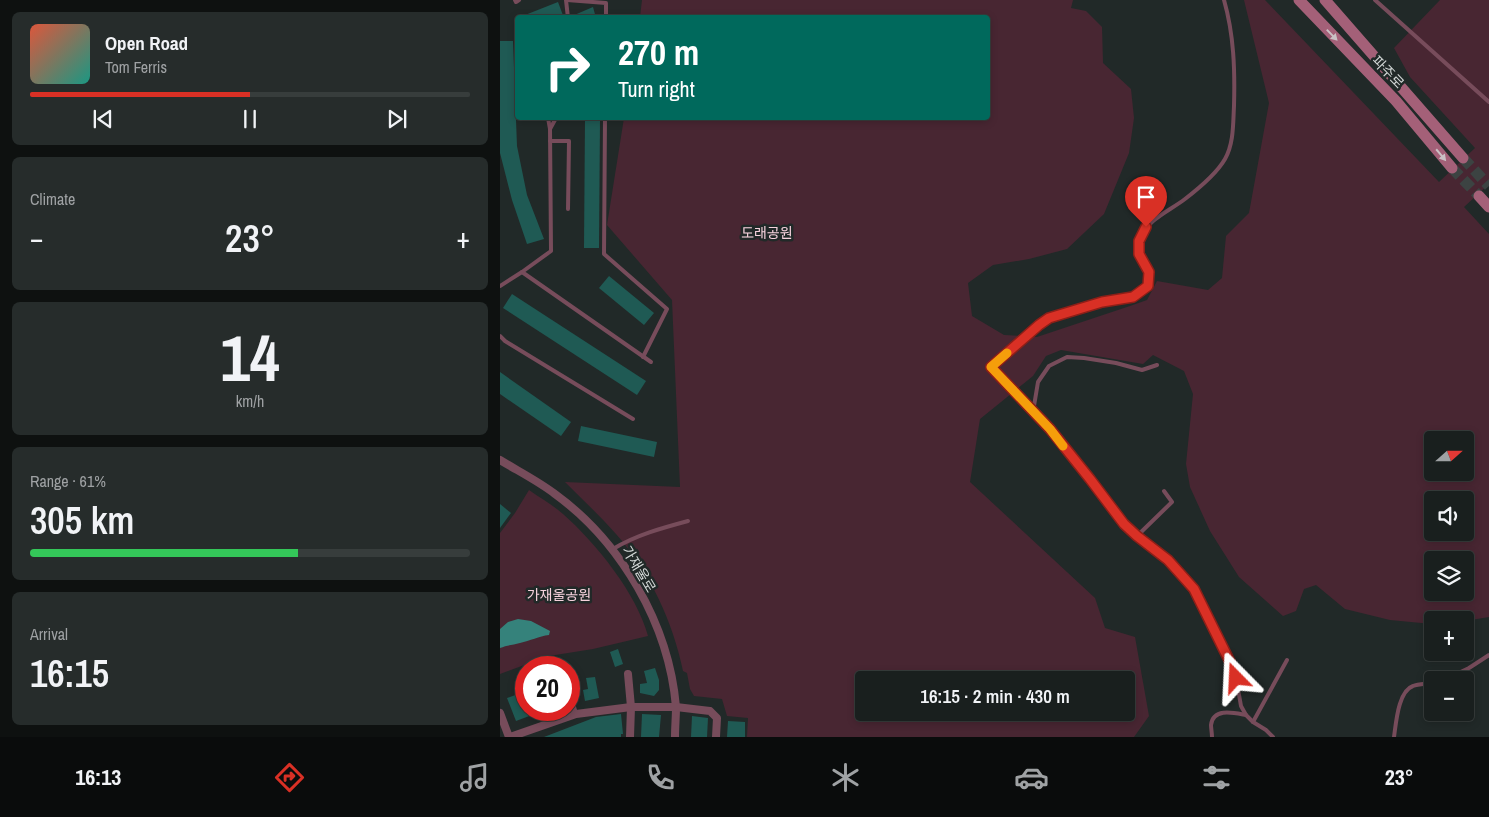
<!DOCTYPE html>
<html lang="en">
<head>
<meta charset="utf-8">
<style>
	body { margin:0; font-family:"Archivo Narrow","Noto Sans KR",sans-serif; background:#262c2b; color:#f1f3f6; height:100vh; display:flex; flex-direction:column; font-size:19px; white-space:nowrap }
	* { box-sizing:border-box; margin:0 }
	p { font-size:16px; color:#9fa2a4 }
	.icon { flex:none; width:28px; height:28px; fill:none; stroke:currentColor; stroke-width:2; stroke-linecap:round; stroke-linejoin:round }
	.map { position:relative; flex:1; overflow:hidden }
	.side { display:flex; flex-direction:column; gap:12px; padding:12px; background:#0e1110; width:500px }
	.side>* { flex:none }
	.banner { position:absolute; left:15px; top:15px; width:475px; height:105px; border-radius:5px; box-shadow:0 2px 8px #0003,0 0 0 1px #373d3c; background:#00695c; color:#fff; overflow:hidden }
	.needle { width:32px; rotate:69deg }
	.tools { position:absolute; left:924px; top:431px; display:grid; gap:10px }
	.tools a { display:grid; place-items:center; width:50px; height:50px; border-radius:5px; background:#191f1e; box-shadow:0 2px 8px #0003,0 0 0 1px #373d3c; font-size:25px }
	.speed { position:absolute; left:15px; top:656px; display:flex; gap:10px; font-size:25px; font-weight:700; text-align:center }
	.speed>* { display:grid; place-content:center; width:65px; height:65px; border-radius:50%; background:#191f1e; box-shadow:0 2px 8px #0003,0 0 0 1px #373d3c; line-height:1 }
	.speed .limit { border:8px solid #d22; background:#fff; color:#111 }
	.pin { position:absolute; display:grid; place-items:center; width:42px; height:42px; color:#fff; margin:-51px -21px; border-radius:50% 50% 50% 0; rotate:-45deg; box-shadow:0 0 5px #0007 }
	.pin .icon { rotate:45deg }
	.me { position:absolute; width:55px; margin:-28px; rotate:339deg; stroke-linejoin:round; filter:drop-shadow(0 0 4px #0008) }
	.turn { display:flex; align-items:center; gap:18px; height:105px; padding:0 20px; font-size:22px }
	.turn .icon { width:65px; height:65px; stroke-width:2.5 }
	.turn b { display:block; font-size:35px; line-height:42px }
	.big { font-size:38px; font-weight:600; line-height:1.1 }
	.side .widget { flex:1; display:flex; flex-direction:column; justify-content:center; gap:8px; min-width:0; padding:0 18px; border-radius:8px; background:#262c2b }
	.side .dial { align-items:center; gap:0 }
	.dial b { font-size:65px; line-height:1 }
	.song { display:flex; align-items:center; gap:15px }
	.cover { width:60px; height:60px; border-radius:8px; background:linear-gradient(135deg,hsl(10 70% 55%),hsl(170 70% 35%)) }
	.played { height:5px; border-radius:2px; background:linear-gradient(90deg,#d93025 50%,#373d3c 50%) }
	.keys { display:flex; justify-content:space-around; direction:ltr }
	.heat { display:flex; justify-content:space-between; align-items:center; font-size:28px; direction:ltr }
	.charge { height:8px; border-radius:4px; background:linear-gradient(90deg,#34c759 61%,#373d3c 0) }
	.trip { position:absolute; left:355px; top:671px; width:280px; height:50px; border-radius:5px; background:#191f1e; box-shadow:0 2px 8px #0003,0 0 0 1px #373d3c; font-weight:600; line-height:50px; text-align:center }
	.dock { display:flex; height:80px; justify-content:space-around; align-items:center; background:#0a0c0c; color:#9fa2a4 }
	.dock .icon { width:35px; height:35px }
	.dock .selected { color:#d93025 }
	.dock b { font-size:22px; color:#f1f3f6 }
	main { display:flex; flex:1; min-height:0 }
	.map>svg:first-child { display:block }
	.green { fill:#482632; fill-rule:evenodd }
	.water { fill:#35827b }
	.building { fill:#1f5a54 }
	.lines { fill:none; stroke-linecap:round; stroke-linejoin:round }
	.secondary-tunnel { stroke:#3c4342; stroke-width:11; stroke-dasharray:11 5.5; stroke-linecap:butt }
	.service { stroke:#774c5b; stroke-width:4 }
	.minor { stroke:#774c5b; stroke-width:8 }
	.secondary { stroke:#a46078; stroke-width:11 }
	.oneway { fill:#cac0c4 }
	.route-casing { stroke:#8d1f18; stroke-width:12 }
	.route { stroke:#d93025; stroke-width:9 }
	.slow { stroke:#f59e0b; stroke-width:9 }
	.labels { text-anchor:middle; stroke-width:5; stroke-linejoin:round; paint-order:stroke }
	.street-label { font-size:14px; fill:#d3d8d7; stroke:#212928 }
	.park-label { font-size:14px; fill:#f6d2dd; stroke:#212928 }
</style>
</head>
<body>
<main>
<section class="side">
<div class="widget">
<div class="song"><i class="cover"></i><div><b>Open Road</b><p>Tom Ferris</p></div></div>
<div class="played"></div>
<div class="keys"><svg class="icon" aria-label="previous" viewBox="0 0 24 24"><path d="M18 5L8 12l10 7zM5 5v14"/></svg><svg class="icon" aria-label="pause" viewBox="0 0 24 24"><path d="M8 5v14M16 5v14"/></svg><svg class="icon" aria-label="next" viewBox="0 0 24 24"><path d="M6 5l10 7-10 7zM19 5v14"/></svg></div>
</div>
<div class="widget"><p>Climate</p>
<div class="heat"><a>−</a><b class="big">23°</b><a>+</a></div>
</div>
<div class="widget dial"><b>14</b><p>km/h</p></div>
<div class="widget"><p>Range · 61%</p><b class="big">305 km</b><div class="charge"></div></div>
<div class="widget"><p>Arrival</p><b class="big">16:15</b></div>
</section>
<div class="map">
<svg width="989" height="737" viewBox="0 0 989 737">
	<rect width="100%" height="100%" fill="#212928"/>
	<g class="green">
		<path d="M142,0H573L571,8L586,11L602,27L603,63L631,89L634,118L629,153L604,214L567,249L529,259L493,265L468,283L472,316L504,335L537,337L630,306L647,300L657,281L708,290L722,278L726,236L749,213L769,103L744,0H765L939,182L975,148L910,77L894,48L940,0H989V184L964,207L989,234V617L965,621L932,620V624L890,620L845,609L816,585L804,589L796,611L783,616L739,577L710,531L690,487L686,464L693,394L684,371L653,355L643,364L561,350L546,356L533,376L480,419L470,482L595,598L605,628L635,637L649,716L634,737H247L248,718L227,716L222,699L194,696L190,689L187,673L183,671C173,622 150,572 116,534C100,516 82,499 65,482L180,487L172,300L107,225L124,118H488V18L140,17ZM932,440H965V472H932ZM932,500H965V532H932ZM932,560H965V592H932ZM364,680H626V712H364Z"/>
		<path d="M29,490C40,498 53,505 63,514C96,543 137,594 148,636L93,649L49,656L0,674V533L15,513Z"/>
	</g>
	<path class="water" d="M18,619L31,621L50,631L49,635C39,636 30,641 20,643C13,645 7,645 0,648V629L8,622Z"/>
	<g class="building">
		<path d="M58,2L64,18H20V17Z"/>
		<path d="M93,7L96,18H72V16Z"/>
		<path d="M0,41H13L17,146L27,195L44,239L27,244L12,200L0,153Z"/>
		<path d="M85,118H100L99,248H84Z"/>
		<path d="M109,276L154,313L144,325L99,288Z"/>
		<path d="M12,294L146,381L137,395L3,308Z"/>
		<path d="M0,372L71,422L61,436L0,394Z"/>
		<path d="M81,426L157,442L154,457L78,441Z"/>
		<path d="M0,504L11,513L0,528Z"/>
		<path d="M118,649L123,664L115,667L110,652Z"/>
		<path d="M155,668L159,680V690L154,696L140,693V684L147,683L144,671Z"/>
		<path d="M95,677L99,698L85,701L83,690L88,689L86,678Z"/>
		<path d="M26,691V710L66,711L42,720L40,712L16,721L7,698Z"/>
		<path d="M121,714L123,734H121V737H44L96,717Z"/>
		<path d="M142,714L161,715L159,737H141Z"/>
		<path d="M192,716L208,718L207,737H191Z"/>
		<path d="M228,721L245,722V737H227Z"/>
	</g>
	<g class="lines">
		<g class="secondary-tunnel">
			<path d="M963,158L989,186"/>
			<path d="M952,168L979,196"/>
		</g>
		<g class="service">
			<path d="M15,0L16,2L19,0"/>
			<path d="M66,0L68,18"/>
			<path d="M67,0L106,3V18"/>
			<path d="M875,0L989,102"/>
			<path d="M48,118L50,129"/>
			<path d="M105,118L104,254L167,309L143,357"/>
			<path d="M50,141H69L68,209"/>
			<path d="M22,272L151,362"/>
			<path d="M0,286L22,272L51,251L50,129L56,118"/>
			<path d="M0,336L5,341L133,419"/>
			<path d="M657,365L642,370L616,363L584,358L567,357L549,366L538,382L533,412L550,429L580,466L624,524L637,536L668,560L693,589L730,662L736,678L741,706L746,715L753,722L766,730L773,737"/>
			<path d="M533,412L491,367L539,325L549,318L602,301L633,297L648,286C648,282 650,275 648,271C645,259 635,254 640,239C649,218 668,212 685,199C698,189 717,173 725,159C734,143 733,123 734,106C735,70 734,35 724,0"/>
			<path d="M637,536L672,502L664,491"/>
			<path d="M113,549C136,535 162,528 188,521"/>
			<path d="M944,680L969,668L989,655"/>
			<path d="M753,722L787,660"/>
			<path d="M712,737C712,733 711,728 711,725C713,707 735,713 746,715"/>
			<path d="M894,737C896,724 898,691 913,686C918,684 926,684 932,683"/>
		</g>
		<g class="minor">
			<path d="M0,460C18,471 38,481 55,494C121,542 169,624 176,707C176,716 175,727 175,737"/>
			<path d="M128,674L131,707L130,737"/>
			<path d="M69,697L74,714"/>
			<path d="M0,713L9,737"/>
			<path d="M10,737L76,714L131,707H176L210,711L217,718L216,737"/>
		</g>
		<g class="secondary">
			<path d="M799,0L896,101L952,168"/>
			<path d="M825,0L963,158"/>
			<path d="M979,196L989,207"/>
		</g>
	</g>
	<defs><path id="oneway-solid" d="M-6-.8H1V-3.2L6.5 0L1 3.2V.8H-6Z" transform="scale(1.25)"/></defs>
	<g class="oneway">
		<use href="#oneway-solid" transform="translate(832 35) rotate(46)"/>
		<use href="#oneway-solid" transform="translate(941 155) rotate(50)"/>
	</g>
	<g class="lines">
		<g class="route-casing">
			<path id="route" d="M646,227L639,241V254L649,272L648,286L633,297L602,302L549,318L539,325L491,367L550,429L590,479L624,524L637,536L668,560L694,589L730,662L736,678"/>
		</g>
		<use href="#route" class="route"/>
		<path class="slow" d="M507,353L491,367L550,429L563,446"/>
	</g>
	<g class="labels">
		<g class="street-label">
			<text transform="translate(888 72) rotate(46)" y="5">파주로</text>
			<text transform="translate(139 569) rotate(59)" y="5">가재울로</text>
		</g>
		<g class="park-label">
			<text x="267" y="238">도래공원</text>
			<text x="59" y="600">가재울공원</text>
		</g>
	</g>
</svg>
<div class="tools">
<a><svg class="needle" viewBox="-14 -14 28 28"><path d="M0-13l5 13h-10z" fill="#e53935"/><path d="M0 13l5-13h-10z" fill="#9fa2a4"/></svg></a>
<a><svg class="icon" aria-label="sound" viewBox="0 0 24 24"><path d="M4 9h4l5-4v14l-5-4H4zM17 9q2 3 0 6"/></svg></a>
<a><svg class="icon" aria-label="layers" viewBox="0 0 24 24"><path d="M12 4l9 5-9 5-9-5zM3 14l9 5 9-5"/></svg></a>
<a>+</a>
<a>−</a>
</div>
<div class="speed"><div class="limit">20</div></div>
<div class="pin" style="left:646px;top:227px;background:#d93025"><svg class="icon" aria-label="arrive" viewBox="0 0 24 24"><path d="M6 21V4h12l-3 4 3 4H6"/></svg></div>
<svg class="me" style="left:736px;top:678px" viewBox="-20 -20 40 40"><path d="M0-17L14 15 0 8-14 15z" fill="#d93025" stroke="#fff" stroke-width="4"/></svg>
<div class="trip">16:15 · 2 min · 430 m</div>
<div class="banner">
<div class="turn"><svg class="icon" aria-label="right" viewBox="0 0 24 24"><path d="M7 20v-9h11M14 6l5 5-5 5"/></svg><div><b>270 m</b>Turn right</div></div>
</div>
</div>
</main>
<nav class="dock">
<b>16:13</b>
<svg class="icon selected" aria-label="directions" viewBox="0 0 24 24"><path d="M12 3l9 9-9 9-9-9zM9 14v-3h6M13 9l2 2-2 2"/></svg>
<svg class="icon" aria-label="music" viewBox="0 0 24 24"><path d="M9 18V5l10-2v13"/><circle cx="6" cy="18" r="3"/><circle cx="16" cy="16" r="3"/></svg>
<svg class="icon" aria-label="phone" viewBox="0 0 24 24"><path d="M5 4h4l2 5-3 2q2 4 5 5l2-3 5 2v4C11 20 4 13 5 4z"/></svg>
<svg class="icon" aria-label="climate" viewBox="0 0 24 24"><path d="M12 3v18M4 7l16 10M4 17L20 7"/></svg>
<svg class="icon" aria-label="car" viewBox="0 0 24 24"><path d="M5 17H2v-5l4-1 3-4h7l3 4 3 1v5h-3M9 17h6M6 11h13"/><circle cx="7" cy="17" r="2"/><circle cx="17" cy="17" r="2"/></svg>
<svg class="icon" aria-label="filters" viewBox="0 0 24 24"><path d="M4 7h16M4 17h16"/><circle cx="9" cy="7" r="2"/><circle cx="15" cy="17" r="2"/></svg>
<b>23°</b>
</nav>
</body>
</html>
